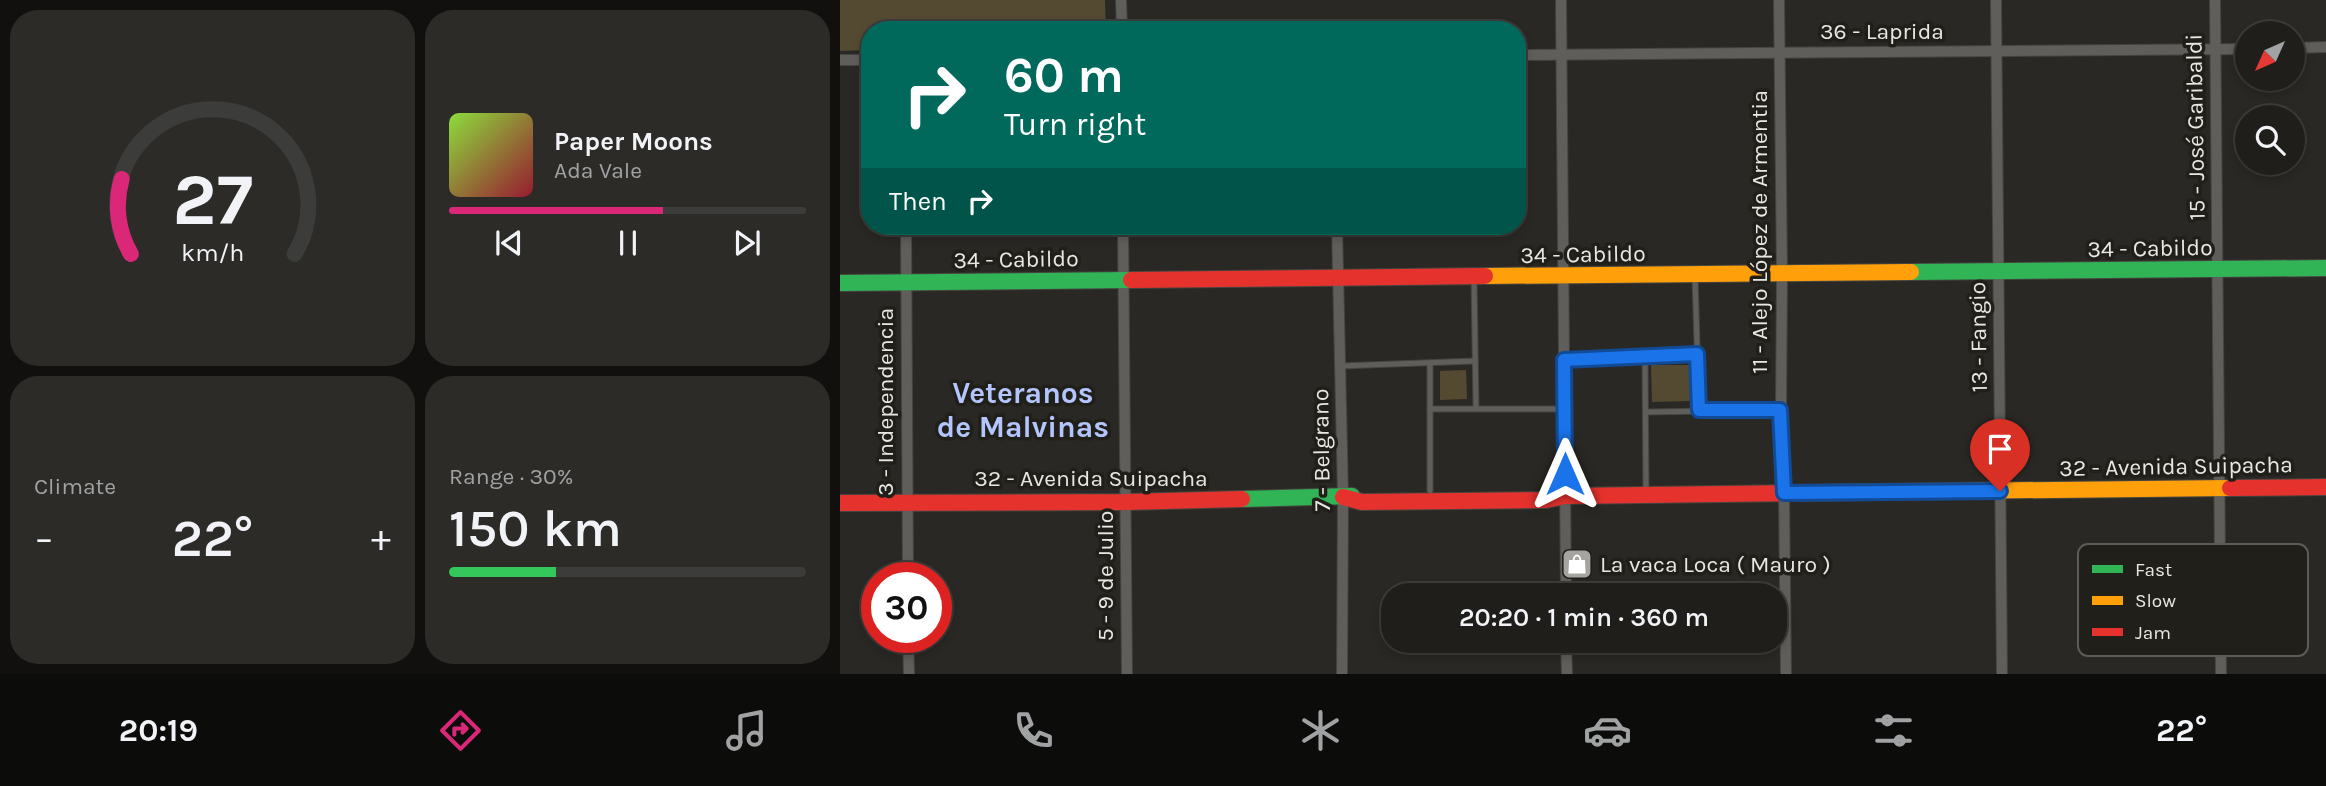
<!DOCTYPE html>
<html lang="en">
<head>
<meta charset="utf-8">
<style>
	body { margin:0; font-family:Karla,sans-serif; background:#2c2b28; color:#f1f3f6; height:100vh; display:flex; flex-direction:column; font-size:26px; white-space:nowrap }
	* { box-sizing:border-box; margin:0 }
	p { font-size:23px; color:#a1a2a3 }
	.icon { flex:none; width:38px; height:38px; fill:none; stroke:currentColor; stroke-width:2; stroke-linecap:round; stroke-linejoin:round }
	.map { position:relative; flex:1; overflow:hidden }
	.drawer { display:flex; flex-direction:column; gap:10px; padding:10px; background:#11100f; width:840px }
	.drawer>* { flex:none }
	.top-card { position:absolute; left:21px; top:21px; width:665px; height:214px; border-radius:28px; box-shadow:0 4px 10px #0003,0 0 0 2px #3c3c3a; background:#00695c; color:#fff; overflow:hidden }
	.needle { width:46px; rotate:225deg }
	.tools { position:absolute; left:1395px; top:21px; display:grid; gap:14px }
	.tools a { display:grid; place-items:center; width:70px; height:70px; border-radius:50%; background:#1f1e1b; box-shadow:0 4px 10px #0003,0 0 0 2px #3c3c3a; font-size:35px }
	.speed { position:absolute; left:21px; top:562px; display:flex; gap:14px; font-size:35px; font-weight:700; text-align:center }
	.speed>* { display:grid; place-content:center; width:91px; height:91px; border-radius:50%; background:#1f1e1b; box-shadow:0 4px 10px #0003,0 0 0 2px #3c3c3a; line-height:1 }
	.speed .limit { border:10px solid #d22; background:#fff; color:#111 }
	.pin { position:absolute; display:grid; place-items:center; width:60px; height:60px; color:#fff; margin:-72px -30px; border-radius:50% 50% 50% 0; rotate:-45deg; box-shadow:0 0 7px #0007 }
	.pin .icon { rotate:45deg }
	.me { position:absolute; width:77px; margin:-38px; rotate:0deg; stroke-linejoin:round; filter:drop-shadow(0 0 5px #0008) }
	.turn { display:flex; align-items:center; gap:24px; height:147px; padding:0 28px; font-size:32px }
	.turn .icon { width:91px; height:91px; stroke-width:2.5 }
	.turn b { display:block; font-size:49px; line-height:60px }
	.then { display:flex; align-items:center; height:66px; padding:0 28px; background:#0003; gap:14px; font-size:26px }
	.big { font-size:52px; font-weight:600; line-height:1.1 }
	.drawer .tile { flex:1; display:flex; flex-direction:column; justify-content:center; gap:10px; min-width:0; padding:0 24px; border-radius:28px; background:#2c2b28 }
	.drawer .dial { align-items:center; gap:0 }
	.dial svg { height:182px; overflow:visible; fill:none; stroke:#3c3c3a; stroke-width:7; stroke-linecap:round; text-anchor:middle }
	.dial text { fill:#f1f3f6; stroke:none }
	.song { display:flex; align-items:center; gap:21px }
	.cover { width:84px; height:84px; border-radius:10px; background:linear-gradient(135deg,hsl(90 70% 55%),hsl(350 70% 35%)) }
	.played { height:7px; border-radius:4px; background:linear-gradient(90deg,#db2777 60%,#3c3c3a 60%) }
	.keys { display:flex; justify-content:space-around; direction:ltr }
	.heat { display:flex; justify-content:space-between; align-items:center; font-size:38px; direction:ltr }
	.charge { height:10px; border-radius:5px; background:linear-gradient(90deg,#34c759 30%,#3c3c3a 0) }
	.drawer .tiles { flex:1; display:grid; gap:10px; grid-template-columns:repeat(2,1fr) }
	.trip { position:absolute; left:541px; top:583px; width:406px; height:70px; border-radius:28px; background:#1f1e1b; box-shadow:0 4px 10px #0003,0 0 0 2px #3c3c3a; font-weight:600; line-height:70px; text-align:center }
	.tabs { display:flex; height:112px; justify-content:space-around; align-items:center; background:#0c0c0b; color:#a1a2a3 }
	.tabs .icon { width:49px; height:49px }
	.tabs .current { color:#db2777 }
	.tabs b { font-size:32px; color:#f1f3f6 }
	main { display:flex; flex:1; min-height:0 }
	.map>svg:first-child { display:block }
	.green { fill:#534a31 }
	.lines { fill:none; stroke-linecap:round; stroke-linejoin:round }
	.lane-casing { stroke:#454440; stroke-width:7 }
	.street-casing { stroke:#454440; stroke-width:12 }
	.fast-casing { stroke:#454440; stroke-width:18 }
	.slow-casing { stroke:#454440; stroke-width:18 }
	.jam-casing { stroke:#454440; stroke-width:18 }
	.lane { stroke:#5f5e5b; stroke-width:5 }
	.street { stroke:#5f5e5b; stroke-width:10 }
	.fast { stroke:#30b455; stroke-width:16 }
	.slow { stroke:#ff9f0a; stroke-width:16 }
	.jam { stroke:#e5322d; stroke-width:16 }
	.route-casing { stroke:#114b97; stroke-width:18 }
	.route { stroke:#1a73e8; stroke-width:12 }
	.labels { text-anchor:middle; stroke-width:7; stroke-linejoin:round; paint-order:stroke }
	.street-label { font-size:23px; fill:#e8e7e2; stroke:#211f19 }
	.poi-label { font-size:23px; fill:#e8e7e2; stroke:#211f19; text-anchor:start }
	.district-label { font-size:30px; font-weight:bold; fill:#b2c5fc; stroke:#211f19 }
	.key { fill:#211f19; stroke:#5d5b55; stroke-width:2 }
	.key-label { font-size:19px; fill:#e8e7e2 }
</style>
</head>
<body>
<main>
<section class="drawer">
<div class="tiles">
<div class="tile dial"><svg viewBox="0 0 100 80">
<path d="M14 69A42 42 0 1 1 86 69"/>
<path d="M14 69A42 42 0 0 1 10 36" stroke="#db2777"/>
<text x="50" y="56" font-size="32" font-weight="700">27</text>
<text x="50" y="72" font-size="11">km/h</text>
</svg></div>
<div class="tile">
<div class="song"><i class="cover"></i><div><b>Paper Moons</b><p>Ada Vale</p></div></div>
<div class="played"></div>
<div class="keys"><svg class="icon" aria-label="previous" viewBox="0 0 24 24"><path d="M18 5L8 12l10 7zM5 5v14"/></svg><svg class="icon" aria-label="pause" viewBox="0 0 24 24"><path d="M8 5v14M16 5v14"/></svg><svg class="icon" aria-label="next" viewBox="0 0 24 24"><path d="M6 5l10 7-10 7zM19 5v14"/></svg></div>
</div>
<div class="tile"><p>Climate</p>
<div class="heat"><a>−</a><b class="big">22°</b><a>+</a></div>
</div>
<div class="tile"><p>Range · 30%</p><b class="big">150 km</b><div class="charge"></div></div>
</div>
</section>
<div class="map">
<svg width="1486" height="674" viewBox="0 0 1486 674">
	<rect width="100%" height="100%" fill="#292824"/>
	<g class="green">
		<path d="M0,0H265L266,30H30V50L0,51Z"/>
		<path d="M811,365H849L850,401L812,402Z"/>
		<path d="M626,370L627,399L600,400V371Z"/>
	</g>
	<g class="lines">
		<g class="lane-casing">
			<g id="lane">
				<path d="M855,277L859,410"/>
				<path d="M634,278L636,408"/>
				<path d="M805,356L806,492"/>
				<path d="M724,360L857,354"/>
				<path d="M590,363V491"/>
				<path d="M500,366L635,361"/>
				<path d="M590,409H725"/>
				<path d="M806,412L941,410"/>
			</g>
		</g>
		<g class="street-casing">
			<g id="street">
				<path d="M281,0L282,30"/>
				<path d="M721,0L726,595"/>
				<path d="M939,0L942,275L941,410L944,493L946,674"/>
				<path d="M1156,0L1162,674"/>
				<path d="M1375,0L1381,674"/>
				<path d="M1452,48L1486,47"/>
				<path d="M677,55L1407,49"/>
				<path d="M0,60H30"/>
				<path d="M66,226L68,578"/>
				<path d="M283,226L287,674"/>
				<path d="M497,226L503,497L502,674"/>
				<path d="M68,637L69,674"/>
				<path d="M726,640L727,674"/>
			</g>
		</g>
		<g class="fast-casing">
			<g id="fast">
				<path d="M1071,272L1486,268"/>
				<path d="M0,283L291,280"/>
				<path d="M402,499L512,496"/>
			</g>
		</g>
		<g class="slow-casing">
			<g id="slow">
				<path d="M645,276L1071,272"/>
				<path d="M1113,491L1390,488"/>
			</g>
		</g>
		<g class="jam-casing">
			<g id="jam">
				<path d="M291,280L645,276"/>
				<path d="M1390,488L1486,487"/>
				<path d="M503,497L522,502L706,500L725,496L1113,491"/>
				<path d="M0,503L286,502L402,499"/>
			</g>
		</g>
		<use href="#lane" class="lane"/>
		<use href="#street" class="street"/>
		<use href="#fast" class="fast"/>
		<use href="#slow" class="slow"/>
		<use href="#jam" class="jam"/>
	</g>
	<g class="lines">
		<g class="route-casing">
			<path id="route" d="M725,474L724,360L857,354L859,410H940L944,493L1160,491"/>
		</g>
		<use href="#route" class="route"/>
	</g>
	<defs>
		<g id="shop-square" transform="scale(1.575)"><rect x="-9" y="-9" width="18" height="18" rx="4" fill="#a5a4a0" stroke="#211f19"/><path d="M-5-2.5h2.3a2.7 3.5 0 0 1 5.4 0H5L5.5 6h-11ZM-1.5-2.5h3a1.5 2.3 0 0 0-3 0Z" fill="#fff"/></g>
	</defs>
	<g fill-rule="evenodd">
		<use href="#shop-square" x="737" y="564"/>
	</g>
	<g class="labels">
		<g class="street-label">
			<text x="1042" y="39">36 - Laprida</text>
			<text transform="translate(1355 127) rotate(-91)" y="8">15 - José Garibaldi</text>
			<text transform="translate(919 232) rotate(-90)" y="8">11 - Alejo López de Armentia</text>
			<text transform="translate(1310 248) rotate(-1)" y="8">34 - Cabildo</text>
			<text transform="translate(743 254) rotate(-1)" y="8">34 - Cabildo</text>
			<text transform="translate(176 259) rotate(-1)" y="8">34 - Cabildo</text>
			<text transform="translate(1138 337) rotate(-91)" y="8">13 - Fangio</text>
			<text transform="translate(45 402) rotate(-90)" y="8">3 - Independencia</text>
			<text transform="translate(481 450) rotate(-91)" y="8">7 - Belgrano</text>
			<text transform="translate(1336 466) rotate(-1)" y="8">32 - Avenida Suipacha</text>
			<text x="251" y="486">32 - Avenida Suipacha</text>
			<text transform="translate(265 576) rotate(-90)" y="8">5 - 9 de Julio</text>
		</g>
		<g class="poi-label">
			<text x="760" y="572">La vaca Loca ( Mauro )</text>
		</g>
		<g class="district-label">
			<text x="183" y="403">Veteranos<tspan x="183" dy="34">de Malvinas</tspan></text>
		</g>
	</g>
	<rect x="1238" y="544" width="230" height="112" rx="10" class="key"/>
	<rect x="1252" y="565" width="31" height="8" fill="#30b455"/>
	<rect x="1252" y="596" width="31" height="9" fill="#ff9f0a"/>
	<rect x="1252" y="628" width="31" height="8" fill="#e5322d"/>
	<g class="key-label">
		<text x="1295" y="576">Fast</text>
		<text x="1295" y="607">Slow</text>
		<text x="1295" y="639">Jam</text>
	</g>
</svg>
<div class="tools">
<a><svg class="needle" viewBox="-14 -14 28 28"><path d="M0-13l5 13h-10z" fill="#e53935"/><path d="M0 13l5-13h-10z" fill="#a1a2a3"/></svg></a>
<a><svg class="icon" aria-label="search" viewBox="0 0 24 24"><circle cx="10" cy="10" r="6"/><path d="M15 15l6 6"/></svg></a>
</div>
<div class="speed"><div class="limit">30</div></div>
<div class="pin" style="left:1160px;top:491px;background:#d93025"><svg class="icon" aria-label="arrive" viewBox="0 0 24 24"><path d="M6 21V4h12l-3 4 3 4H6"/></svg></div>
<svg class="me" style="left:725px;top:474px" viewBox="-20 -20 40 40"><path d="M0-17L14 15 0 8-14 15z" fill="#1a73e8" stroke="#fff" stroke-width="4"/></svg>
<div class="trip">20:20 · 1 min · 360 m</div>
<div class="top-card">
<div class="turn"><svg class="icon" aria-label="right" viewBox="0 0 24 24"><path d="M7 20v-9h11M14 6l5 5-5 5"/></svg><div><b>60 m</b>Turn right</div></div>
<div class="then">Then<svg class="icon" aria-label="right" viewBox="0 0 24 24"><path d="M7 20v-9h11M14 6l5 5-5 5"/></svg></div>
</div>
</div>
</main>
<nav class="tabs">
<b>20:19</b>
<svg class="icon current" aria-label="directions" viewBox="0 0 24 24"><path d="M12 3l9 9-9 9-9-9zM9 14v-3h6M13 9l2 2-2 2"/></svg>
<svg class="icon" aria-label="music" viewBox="0 0 24 24"><path d="M9 18V5l10-2v13"/><circle cx="6" cy="18" r="3"/><circle cx="16" cy="16" r="3"/></svg>
<svg class="icon" aria-label="phone" viewBox="0 0 24 24"><path d="M5 4h4l2 5-3 2q2 4 5 5l2-3 5 2v4C11 20 4 13 5 4z"/></svg>
<svg class="icon" aria-label="climate" viewBox="0 0 24 24"><path d="M12 3v18M4 7l16 10M4 17L20 7"/></svg>
<svg class="icon" aria-label="car" viewBox="0 0 24 24"><path d="M5 17H2v-5l4-1 3-4h7l3 4 3 1v5h-3M9 17h6M6 11h13"/><circle cx="7" cy="17" r="2"/><circle cx="17" cy="17" r="2"/></svg>
<svg class="icon" aria-label="filters" viewBox="0 0 24 24"><path d="M4 7h16M4 17h16"/><circle cx="9" cy="7" r="2"/><circle cx="15" cy="17" r="2"/></svg>
<b>22°</b>
</nav>
</body>
</html>
